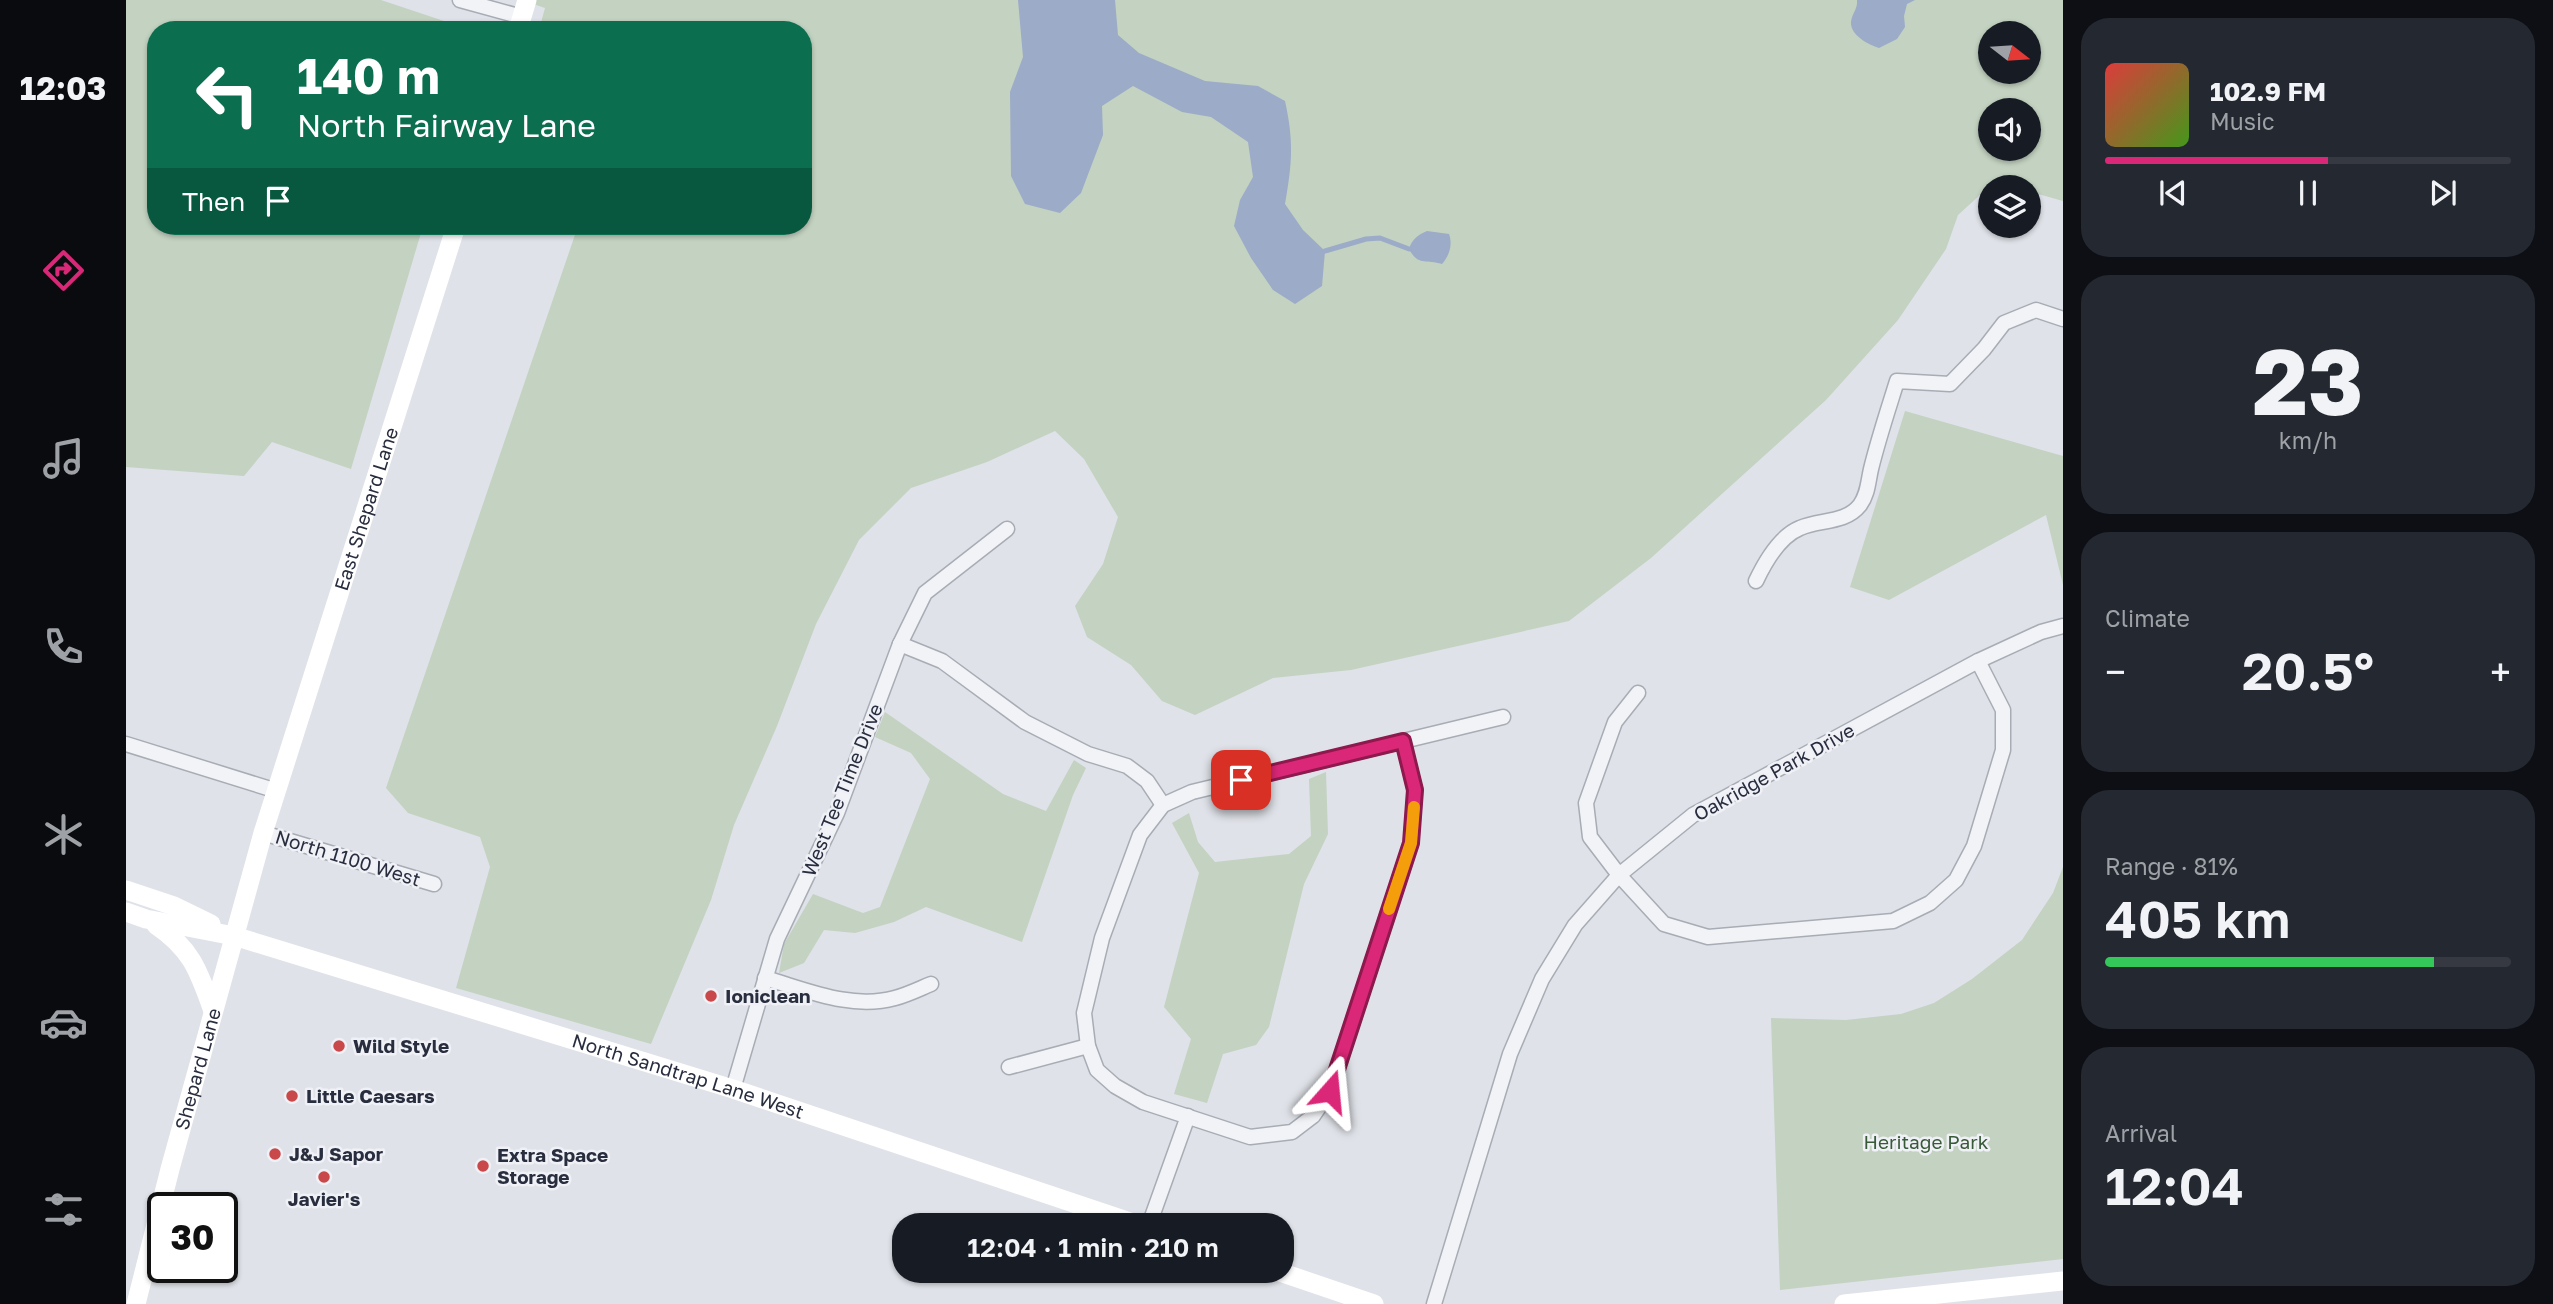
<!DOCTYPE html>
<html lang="en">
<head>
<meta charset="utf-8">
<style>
	body { margin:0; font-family:"Golos Text",sans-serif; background:#242831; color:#f1f3f6; height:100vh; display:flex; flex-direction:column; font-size:26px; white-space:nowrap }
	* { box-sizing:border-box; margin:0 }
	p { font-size:23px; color:#9ea1a6 }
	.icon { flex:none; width:38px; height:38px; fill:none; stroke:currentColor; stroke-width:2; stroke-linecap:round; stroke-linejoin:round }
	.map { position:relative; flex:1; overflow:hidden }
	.details { display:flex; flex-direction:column; gap:18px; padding:18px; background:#0d0f14; width:490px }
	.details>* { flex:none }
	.top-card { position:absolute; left:21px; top:21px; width:665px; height:214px; border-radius:28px; box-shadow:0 2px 5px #0004; background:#0b6e4f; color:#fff; overflow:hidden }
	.needle { width:46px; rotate:107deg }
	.tools { position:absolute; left:1852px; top:21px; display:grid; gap:14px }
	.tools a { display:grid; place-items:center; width:63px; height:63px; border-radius:50%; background:#171b24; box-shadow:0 2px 5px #0004; font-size:35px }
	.speed { position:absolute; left:21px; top:1192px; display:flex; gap:14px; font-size:35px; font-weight:700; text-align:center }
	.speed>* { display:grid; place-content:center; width:91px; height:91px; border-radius:50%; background:#171b24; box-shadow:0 2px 5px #0004; line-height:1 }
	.speed .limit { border:4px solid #111; border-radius:10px; background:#fff; color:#111 }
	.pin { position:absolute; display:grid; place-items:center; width:60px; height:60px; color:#fff; margin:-30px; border-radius:14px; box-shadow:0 4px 10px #0006 }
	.me { position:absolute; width:77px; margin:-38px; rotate:18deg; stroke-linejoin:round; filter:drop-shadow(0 0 5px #0008) }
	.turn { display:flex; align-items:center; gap:24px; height:147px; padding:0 35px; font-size:32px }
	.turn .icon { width:91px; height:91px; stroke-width:2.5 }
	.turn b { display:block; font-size:49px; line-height:60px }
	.then { display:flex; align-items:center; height:66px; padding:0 35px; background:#0003; gap:14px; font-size:26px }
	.big { font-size:52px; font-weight:600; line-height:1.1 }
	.details .widget { flex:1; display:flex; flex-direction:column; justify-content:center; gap:10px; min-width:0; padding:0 24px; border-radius:28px; background:#242831 }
	.details .dial { align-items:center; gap:0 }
	.dial b { font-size:91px; line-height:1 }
	.song { display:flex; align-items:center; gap:21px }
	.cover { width:84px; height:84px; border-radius:10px; background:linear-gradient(135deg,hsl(0 70% 55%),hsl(100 70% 35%)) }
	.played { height:7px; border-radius:4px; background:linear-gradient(90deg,#db2777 55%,#363941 55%) }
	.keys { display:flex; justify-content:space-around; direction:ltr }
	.heat { display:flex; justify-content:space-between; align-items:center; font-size:38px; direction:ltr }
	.charge { height:10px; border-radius:5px; background:linear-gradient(90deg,#34c759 81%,#363941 0) }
	.trip { position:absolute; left:766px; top:1213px; width:402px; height:70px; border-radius:28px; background:#171b24; box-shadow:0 2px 5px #0004; font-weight:600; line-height:70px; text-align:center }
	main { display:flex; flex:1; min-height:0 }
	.dock { display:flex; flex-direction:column; width:126px; justify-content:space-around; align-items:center; background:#090b0e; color:#9ea1a6 }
	.dock .icon { width:49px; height:49px }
	.dock .on { color:#db2777 }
	.dock b { font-size:32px; color:#f1f3f6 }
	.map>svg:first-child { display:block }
	.green { fill:#c3d2c1; fill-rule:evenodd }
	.water { fill:#9cabc7 }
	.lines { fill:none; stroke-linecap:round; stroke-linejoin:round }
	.stream { stroke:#9cabc7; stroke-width:5 }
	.street-casing { stroke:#a8acb5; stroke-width:17 }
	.street { stroke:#f2f3f6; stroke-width:14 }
	.secondary { stroke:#fff; stroke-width:19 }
	.route-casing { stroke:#8e194d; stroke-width:18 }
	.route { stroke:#db2777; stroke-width:12 }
	.slow { stroke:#f59e0b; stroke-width:12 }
	.poi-dot { fill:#c9494a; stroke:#eff1f6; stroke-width:2.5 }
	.labels { text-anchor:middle; stroke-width:5; stroke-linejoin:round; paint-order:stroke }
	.street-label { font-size:19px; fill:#292e3f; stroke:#eff1f6 }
	.poi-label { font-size:19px; font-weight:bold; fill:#292e3f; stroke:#eff1f6; text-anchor:start }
	.park-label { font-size:19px; fill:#385a37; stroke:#eff1f6 }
</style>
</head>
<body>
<main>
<nav class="dock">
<b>12:03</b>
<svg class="icon on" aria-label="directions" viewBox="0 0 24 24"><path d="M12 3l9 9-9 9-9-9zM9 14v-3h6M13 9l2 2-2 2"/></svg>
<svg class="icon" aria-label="music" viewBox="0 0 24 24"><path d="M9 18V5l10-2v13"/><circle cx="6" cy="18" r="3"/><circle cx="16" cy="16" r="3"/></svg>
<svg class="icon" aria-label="phone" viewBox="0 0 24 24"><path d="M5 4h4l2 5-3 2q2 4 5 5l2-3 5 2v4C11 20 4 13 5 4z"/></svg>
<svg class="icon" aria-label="climate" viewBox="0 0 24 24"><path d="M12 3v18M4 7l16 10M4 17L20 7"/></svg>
<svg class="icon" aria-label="car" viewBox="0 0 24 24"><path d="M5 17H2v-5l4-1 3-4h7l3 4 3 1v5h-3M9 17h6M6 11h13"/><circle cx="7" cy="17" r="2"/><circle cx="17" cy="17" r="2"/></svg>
<svg class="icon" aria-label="filters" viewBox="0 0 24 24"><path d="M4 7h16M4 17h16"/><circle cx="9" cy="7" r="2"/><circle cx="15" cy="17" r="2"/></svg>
</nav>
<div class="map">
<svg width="1937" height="1304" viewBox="0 0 1937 1304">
	<rect width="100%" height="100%" fill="#dfe2e8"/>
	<g class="green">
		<path d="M0,0H255L345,30H30V226H297L225,469L146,442L118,476L0,467Z"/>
		<path d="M396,0H1937V201L1902,191V187L1866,184L1832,215L1820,249L1772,320L1700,400L1525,558L1443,621L1225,670L1147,678L1069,715L1036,701L1005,665L961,637L949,606L977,564L992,517L958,459L929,431L861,462L785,488L733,540L690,624L651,726L608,825L585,900L525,1044L330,988L364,867L354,837L282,813L260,788L452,226H677V30H413L419,8ZM1864,33H1902V72H1864ZM1864,110H1902V149H1864Z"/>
		<path d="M1779,411L1937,456V585L1920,515L1763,600L1724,587Z"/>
		<path d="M759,712L877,794L920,811L948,760L960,768L947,795L896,942L800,907L768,922L729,933L698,930L678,963L653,973L658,944L687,894L737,913L754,907L804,779L785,753L749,737Z"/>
		<path d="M1200,772L1202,834L1178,884L1143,1027L1130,1045L1097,1054L1081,1103L1048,1094L1065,1039L1038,1007L1073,873L1046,823L1063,813L1072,842L1089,862L1163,854L1185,836L1183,779Z"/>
		<path d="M1937,867V1259L1654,1290L1645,1018L1720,1020L1775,1014L1808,1003L1846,979L1896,940L1927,893Z"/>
	</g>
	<g class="water">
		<path d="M892,0H989L992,35L1013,53L1079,81L1132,86L1159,101C1168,142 1166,163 1159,204L1177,230L1199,251L1196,286L1169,304L1147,290L1125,258L1108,226L1114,200L1127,177L1122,142L1085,117L1056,112L1007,86L976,106L977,135L955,193L934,213L899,204L885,176L884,92L897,57Z"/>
		<path d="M1731,0H1789L1781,4L1778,16L1779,27L1771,39L1753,48C1743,45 1724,35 1725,22C1726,13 1732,9 1731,0Z"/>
		<path d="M1301,231L1323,234C1327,245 1323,256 1316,264C1299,259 1292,266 1283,249C1286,239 1292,235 1301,231Z"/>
	</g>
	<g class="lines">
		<path class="stream" d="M1199,251L1240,239L1254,238L1283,249"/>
		<g class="street-casing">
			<g id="street">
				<path d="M334,0L396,17"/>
				<path d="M1630,581C1639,562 1654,536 1674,528C1694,519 1719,524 1734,505C1742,494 1742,482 1745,469C1752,440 1762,410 1771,381L1824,384L1858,349L1878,323L1910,310L1937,319"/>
				<path d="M774,644L816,661L899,722L962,754L1001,766L1021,781L1037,805"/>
				<path d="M1512,693L1489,722L1460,803L1464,837L1493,875L1538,924L1582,937L1767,921L1804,903L1830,880L1848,846L1877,750V710L1852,661"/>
				<path d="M1277,741L1289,790L1285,843L1204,1091L1187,1116L1166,1132L1124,1137L1017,1102L989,1086L971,1070L962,1046L958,1013L976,938L1014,835L1037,805L1066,792L1377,717"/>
				<path d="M0,744L151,791"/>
				<path d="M137,833L308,884"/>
				<path d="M639,978C681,990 725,1010 769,998C781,995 793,989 805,984"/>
				<path d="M883,1067L962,1046"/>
				<path d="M607,1089L651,939L711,813L774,644L799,593L881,529"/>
				<path d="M1023,1225L1062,1116"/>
				<path d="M1308,1304L1384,1054L1416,979L1449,925L1493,875L1567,815L1852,661L1915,632L1937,626"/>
			</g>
		</g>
		<use href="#street" class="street"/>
		<g class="secondary">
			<path d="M392,30L401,0"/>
			<path d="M0,890L48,906L85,924"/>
			<path id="s1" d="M0,912L20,919L108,936L607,1089L1013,1225"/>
			<path d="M30,925C66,949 73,972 87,1011"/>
			<path d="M1148,1270L1248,1304"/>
			<path id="s2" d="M10,1304L44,1169L137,833L330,226"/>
			<path d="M1718,1304L1937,1281"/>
		</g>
	</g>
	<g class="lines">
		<g class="route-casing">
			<path id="route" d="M1115,780L1277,741L1289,790L1285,843L1204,1091"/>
		</g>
		<use href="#route" class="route"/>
		<path class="slow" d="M1263,909L1285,843L1288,807"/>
	</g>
	<g class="poi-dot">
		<circle cx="585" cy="996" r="7"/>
		<circle cx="213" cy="1046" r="7"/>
		<circle cx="166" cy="1096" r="7"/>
		<circle cx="149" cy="1154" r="7"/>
		<circle cx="357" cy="1166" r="7"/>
		<circle cx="198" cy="1177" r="7"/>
	</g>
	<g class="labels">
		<g class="street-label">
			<text dy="7" stroke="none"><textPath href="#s2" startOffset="828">East Shepard Lane</textPath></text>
			<text transform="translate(1648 772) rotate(-29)" y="7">Oakridge Park Drive</text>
			<text transform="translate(716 790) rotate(-68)" y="7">West Tee Time Drive</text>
			<text transform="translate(222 858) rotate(17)" y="7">North 1100 West</text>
			<text dy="7" stroke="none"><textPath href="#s2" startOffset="243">Shepard Lane</textPath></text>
			<text dy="7" stroke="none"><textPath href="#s1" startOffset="586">North Sandtrap Lane West</textPath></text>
		</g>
		<g class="poi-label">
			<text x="599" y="1003">Ioniclean</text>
			<text x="227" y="1053">Wild Style</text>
			<text x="180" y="1103">Little Caesars</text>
			<text x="163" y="1161">J&amp;J Sapor</text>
			<text x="371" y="1162">Extra Space<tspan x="371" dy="22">Storage</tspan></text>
			<text x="198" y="1206" text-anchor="middle">Javier's</text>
		</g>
		<g class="park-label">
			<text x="1800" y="1149">Heritage Park</text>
		</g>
	</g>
</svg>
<div class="tools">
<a><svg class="needle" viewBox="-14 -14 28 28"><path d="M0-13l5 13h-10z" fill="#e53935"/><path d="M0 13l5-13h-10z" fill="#9ea1a6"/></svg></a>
<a><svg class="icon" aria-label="sound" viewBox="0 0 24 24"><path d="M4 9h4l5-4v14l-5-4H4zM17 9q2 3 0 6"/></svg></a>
<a><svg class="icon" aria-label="layers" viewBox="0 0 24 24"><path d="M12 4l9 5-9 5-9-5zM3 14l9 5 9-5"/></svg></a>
</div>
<div class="speed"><div class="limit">30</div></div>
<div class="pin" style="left:1115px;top:780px;background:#d93025"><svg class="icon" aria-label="arrive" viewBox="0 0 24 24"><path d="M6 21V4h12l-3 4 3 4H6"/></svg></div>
<svg class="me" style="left:1204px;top:1091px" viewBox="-20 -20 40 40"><path d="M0-17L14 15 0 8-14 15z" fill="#db2777" stroke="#fff" stroke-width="4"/></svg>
<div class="trip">12:04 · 1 min · 210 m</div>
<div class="top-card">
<div class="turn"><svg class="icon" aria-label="left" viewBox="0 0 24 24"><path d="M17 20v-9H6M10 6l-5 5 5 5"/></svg><div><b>140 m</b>North Fairway Lane</div></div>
<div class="then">Then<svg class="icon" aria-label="arrive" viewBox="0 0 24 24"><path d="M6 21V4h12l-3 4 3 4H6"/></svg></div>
</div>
</div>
<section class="details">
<div class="widget">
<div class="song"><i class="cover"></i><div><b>102.9 FM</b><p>Music</p></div></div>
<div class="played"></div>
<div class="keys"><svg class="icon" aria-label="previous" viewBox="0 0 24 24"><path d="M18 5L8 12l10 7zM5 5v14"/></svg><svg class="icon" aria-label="pause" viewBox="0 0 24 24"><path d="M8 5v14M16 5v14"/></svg><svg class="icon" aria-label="next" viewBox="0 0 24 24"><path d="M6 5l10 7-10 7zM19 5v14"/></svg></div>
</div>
<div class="widget dial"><b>23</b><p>km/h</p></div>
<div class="widget"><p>Climate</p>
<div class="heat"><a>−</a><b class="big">20.5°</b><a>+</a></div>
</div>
<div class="widget"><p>Range · 81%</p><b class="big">405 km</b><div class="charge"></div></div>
<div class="widget"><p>Arrival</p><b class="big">12:04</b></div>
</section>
</main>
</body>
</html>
